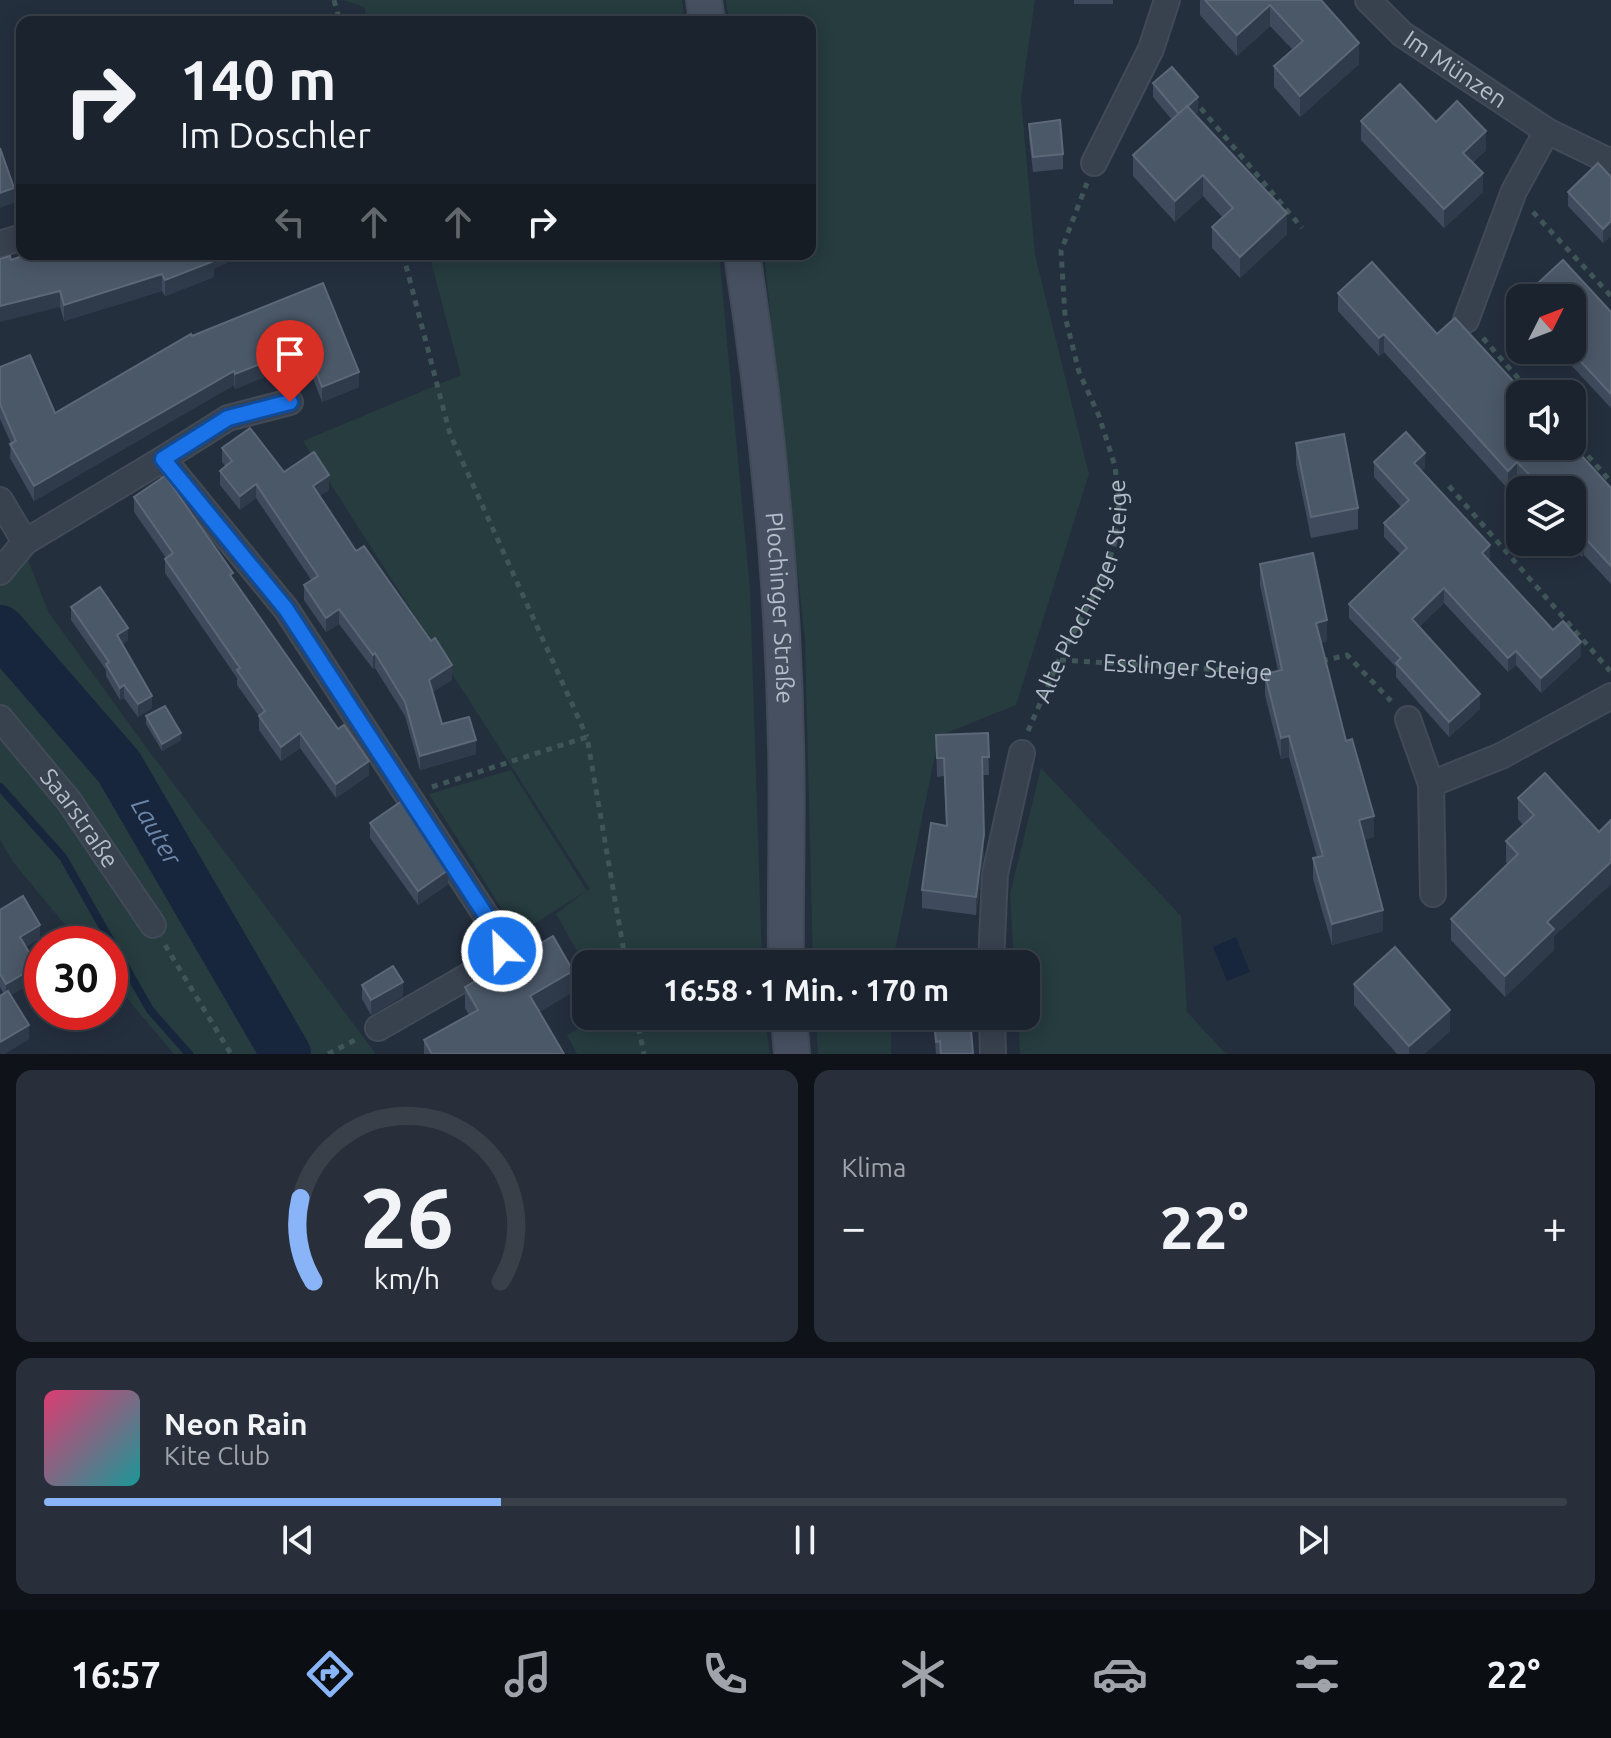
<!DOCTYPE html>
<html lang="de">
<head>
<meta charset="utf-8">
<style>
	body { margin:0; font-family:Ubuntu,sans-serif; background:#282f3a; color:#f1f3f6; height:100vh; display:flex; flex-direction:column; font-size:30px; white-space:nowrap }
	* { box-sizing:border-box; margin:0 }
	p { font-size:26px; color:#a0a4aa }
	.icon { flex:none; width:44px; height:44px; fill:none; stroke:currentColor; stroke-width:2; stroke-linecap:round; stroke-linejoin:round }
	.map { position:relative; height:1054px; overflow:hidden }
	.details { display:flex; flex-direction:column; gap:16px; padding:16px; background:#0f1319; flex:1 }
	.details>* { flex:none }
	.hud { position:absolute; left:16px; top:16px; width:800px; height:244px; border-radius:16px; box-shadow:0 4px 20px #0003,0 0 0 2px #39404a; background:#1b232e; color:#f1f3f6; overflow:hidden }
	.needle { width:52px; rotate:48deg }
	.buttons { position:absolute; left:1506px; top:284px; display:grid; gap:16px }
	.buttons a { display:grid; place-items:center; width:80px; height:80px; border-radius:16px; background:#1b232e; box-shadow:0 4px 20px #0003,0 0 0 2px #39404a; font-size:40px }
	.speed { position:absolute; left:24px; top:926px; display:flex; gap:16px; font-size:40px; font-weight:700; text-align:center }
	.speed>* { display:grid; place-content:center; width:104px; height:104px; border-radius:50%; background:#1b232e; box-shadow:0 4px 20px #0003,0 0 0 2px #39404a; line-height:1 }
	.speed .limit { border:12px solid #d22; background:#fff; color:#111 }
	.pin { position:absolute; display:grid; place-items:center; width:68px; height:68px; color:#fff; margin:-82px -34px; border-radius:50% 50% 50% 0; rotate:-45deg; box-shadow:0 0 8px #0007 }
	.pin .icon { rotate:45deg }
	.me { position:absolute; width:88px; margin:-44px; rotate:336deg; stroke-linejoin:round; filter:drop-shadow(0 0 6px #0008) }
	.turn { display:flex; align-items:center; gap:28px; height:168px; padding:0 32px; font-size:36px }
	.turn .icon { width:104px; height:104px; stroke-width:2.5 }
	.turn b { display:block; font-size:56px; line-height:68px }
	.lanes { display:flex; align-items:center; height:76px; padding:0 32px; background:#0003; justify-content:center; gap:40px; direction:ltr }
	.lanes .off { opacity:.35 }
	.big { font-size:60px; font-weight:700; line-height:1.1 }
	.details .widget { flex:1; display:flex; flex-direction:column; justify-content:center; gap:12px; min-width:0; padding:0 28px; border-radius:16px; background:#282f3a }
	.details .dial { align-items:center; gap:0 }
	.dial svg { height:208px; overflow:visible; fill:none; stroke:#39404a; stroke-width:7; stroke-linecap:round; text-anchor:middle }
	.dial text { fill:#f1f3f6; stroke:none }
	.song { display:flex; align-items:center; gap:24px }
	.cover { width:96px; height:96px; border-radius:12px; background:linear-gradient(135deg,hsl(340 70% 55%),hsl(180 70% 35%)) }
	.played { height:8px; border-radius:4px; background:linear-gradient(90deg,#8ab4f8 30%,#39404a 30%) }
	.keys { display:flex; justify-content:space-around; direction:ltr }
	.heat { display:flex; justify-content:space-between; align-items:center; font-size:44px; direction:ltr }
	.details .tiles { flex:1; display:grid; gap:16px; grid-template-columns:1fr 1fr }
	.widget:last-child { grid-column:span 2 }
	.trip { position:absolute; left:572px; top:950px; width:468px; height:80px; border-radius:16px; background:#1b232e; box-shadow:0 4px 20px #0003,0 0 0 2px #39404a; font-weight:700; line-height:80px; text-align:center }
	.menu { display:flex; height:128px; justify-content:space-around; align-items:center; background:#0b0e12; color:#a0a4aa }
	.menu .icon { width:56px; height:56px }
	.menu .current { color:#8ab4f8 }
	.menu b { font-size:36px; color:#f1f3f6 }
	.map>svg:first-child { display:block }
	.green { fill:#263c3f }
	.water { fill:#17263c }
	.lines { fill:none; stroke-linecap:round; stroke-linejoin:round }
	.stream { stroke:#17263c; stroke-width:8 }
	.river { stroke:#17263c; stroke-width:50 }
	.street-casing { stroke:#414a57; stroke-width:28 }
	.secondary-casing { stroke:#414a57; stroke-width:38 }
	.path { stroke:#3f5557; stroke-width:5; stroke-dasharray:6 6; stroke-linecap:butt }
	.street { stroke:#38414e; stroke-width:24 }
	.secondary { stroke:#465061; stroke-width:34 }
	.wall { fill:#3f4b5c }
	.shaded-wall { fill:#2f3b4b }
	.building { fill:#4b5868; stroke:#5c6777; stroke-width:2 }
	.route-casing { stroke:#114b97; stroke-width:20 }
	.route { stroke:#1a73e8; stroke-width:14 }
	.labels { text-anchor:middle; stroke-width:8; stroke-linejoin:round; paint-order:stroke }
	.street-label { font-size:24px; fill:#b4bcc9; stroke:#1d2633 }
	.water-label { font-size:26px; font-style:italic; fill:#6d86a8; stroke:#1d2633 }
</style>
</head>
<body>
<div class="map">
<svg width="1611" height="1054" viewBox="0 0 1611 1054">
	<rect width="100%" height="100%" fill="#242f3e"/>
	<g class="green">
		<path d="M343,0H682L685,22H368L364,7Z"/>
		<path d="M726,0H1035L1021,98L1035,255L1089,474L1016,705L939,736L892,964H813L805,641L764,254H810V22H729Z"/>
		<path d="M429,254H719L750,590L762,964H586V967L556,914L586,891L518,934L429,794L511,770L587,891L590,889L303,441L461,375Z"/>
		<path d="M24,550L49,613L146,747L376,1054H174L110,978V944H81L13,862L0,840V581Z"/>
		<path d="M1041,768L1181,916L1187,1012L1226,1054H1020L1018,1016H1026V964H1014L1010,894Z"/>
		<path d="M599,1016H765L770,1054H577L567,1035Z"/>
		<path d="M816,1016H891V1054H818Z"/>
	</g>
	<path class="water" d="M1236,937L1250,972L1227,981L1213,947Z"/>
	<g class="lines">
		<path class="stream" d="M0,787L63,857L150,1010L189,1054"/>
		<path class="river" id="s1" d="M0,630L119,767L286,1054"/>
		<g class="street-casing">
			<g id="street">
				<path id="s4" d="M1368,0L1402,34L1547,131L1611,162"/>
				<path d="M1094,163L1151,49L1167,0"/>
				<path d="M0,244L22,237"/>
				<path d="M1466,320L1514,191L1547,131"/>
				<path d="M163,459L228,418L290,402"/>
				<path d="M0,500L25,542"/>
				<path d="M0,572L25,542L163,459L286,609L500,937L502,951L493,962L378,1028"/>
				<path id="s5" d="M0,718L69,801L153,925"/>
				<path d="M1408,719L1431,784L1433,894"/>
				<path d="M1431,784L1501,756L1611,696"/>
				<path d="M991,964L995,874L1022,753"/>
				<path d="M992,1016L993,1054"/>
			</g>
		</g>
		<g class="secondary-casing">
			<g id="secondary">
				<path d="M704,0L707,22"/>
				<path id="s6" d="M742,254C767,417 783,580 786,745C788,818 785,891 786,964"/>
				<path d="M789,1016L792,1054"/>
			</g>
		</g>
		<g class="path">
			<path d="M334,0L340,22"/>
			<path d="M1193,99L1302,228"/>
			<path d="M1533,212L1611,296"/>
			<path d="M403,254L450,434L587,737"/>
			<path d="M1483,338L1532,394"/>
			<path d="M1572,438L1611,482"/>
			<path d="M1449,486L1610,671"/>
			<path id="s2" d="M1060,660L1273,673"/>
			<path d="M1322,661L1347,655L1391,701"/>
			<path id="s3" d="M1028,731L1059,660L1104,576L1116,539L1119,503L1115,466L1099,416L1079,372L1065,316L1061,251L1087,183"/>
			<path d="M432,787L587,737L626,964"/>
			<path d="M165,945L231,1054"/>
			<path d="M636,1016L644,1054"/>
			<path d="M328,1054L359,1038"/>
		</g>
		<use href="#street" class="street"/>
		<use href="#secondary" class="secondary"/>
	</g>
	<g class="wall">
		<rect x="1074" y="0" width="39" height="4"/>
		<path d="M1200,0H1321L1359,64L1300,117L1274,87V66L1293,50L1270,26L1237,56L1200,15Z"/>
		<path d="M1153,83L1198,112L1195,114L1287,234L1240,278L1212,248V227L1223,218L1203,196L1175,222L1133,176V155L1172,120L1153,97Z"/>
		<path d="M1361,121L1436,122L1486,150L1472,163L1483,192L1444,228L1361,140Z"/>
		<path d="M1029,124L1063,154V169L1033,172L1029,138Z"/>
		<path d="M1611,177V236L1603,243L1568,206V192Z"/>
		<path d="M11,260L214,269V277L165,296L162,291L64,321L60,307Z"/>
		<path d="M323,283L359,387L322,402L306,360L235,389L234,385L34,501L10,458L11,443L0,419V367L55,413L192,336Z"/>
		<path d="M1338,293L1437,334L1611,488V584L1584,555L1582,557L1568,542H1572V490H1527L1517,480L1508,489L1384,352L1379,356L1338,311Z"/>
		<path d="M1520,300V317L1518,316V301Z"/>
		<path d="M1611,312V408L1557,350H1572Z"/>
		<path d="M1296,443L1358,508V529L1311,538L1296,464Z"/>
		<path d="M222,448L329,490L319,496L356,551L452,680L432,692L442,724L476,754L420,770L405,716L375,668L373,669L339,624L326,632L304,600V585L312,581L256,498L240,510L220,485V471L226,467L222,462Z"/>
		<path d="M1374,462L1425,468L1421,471L1490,560H1489L1553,630L1581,656L1541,693L1516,665L1508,672L1444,603L1419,627L1480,709L1449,737L1396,677V667L1349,618V604L1400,554L1384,537V523L1401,507L1374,477Z"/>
		<path d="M134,497L233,579L369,775L336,798L300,748L281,761L259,730V716L237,685V678L165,573V559L166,558L134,512Z"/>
		<path d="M1260,564L1327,641L1321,643L1346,741L1374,837L1364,840L1383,931L1332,945L1313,879V858L1317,857L1289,757L1281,759L1265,695V674L1278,671L1260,585Z"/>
		<path d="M71,607L128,640L122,644L152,708L138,717L124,698L120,700L106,676V670L71,620Z"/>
		<path d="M146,716L181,740L162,751L146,724Z"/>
		<path d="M988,733L989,775H982L984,853L976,915L922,908V890L946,826L944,776L937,777L936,735Z"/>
		<path d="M1518,798L1599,832L1611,820V884L1554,936V950L1505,997L1451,940V919L1508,864L1506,862V841L1523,825L1518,819Z"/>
		<path d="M370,823L448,884L418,905L370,838Z"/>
		<path d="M0,910L40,938L25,947L37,980L11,995L29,1039L0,987Z"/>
		<path d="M1354,984L1450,1031L1424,1054H1397L1354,1005Z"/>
		<path d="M362,985L403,996L371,1015L362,999Z"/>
		<path d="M465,987L573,992L539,1012L564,1054H424V1040L469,1015L465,1008Z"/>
		<path d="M933,1016H970L973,1054H936Z"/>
	</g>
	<g class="shaded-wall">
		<path d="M1270,5V26L1237,56V35Z"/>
		<path d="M1359,43V64L1300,117V96Z"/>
		<path d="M1198,97V112L1179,128V114Z"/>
		<path d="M1486,131V150L1463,171V153Z"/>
		<path d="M1483,173V192L1444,228V209Z"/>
		<path d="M1203,175V196L1175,222V201Z"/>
		<path d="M14,188V203L0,208V193Z"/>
		<path d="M1287,213V234L1240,278V257Z"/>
		<path d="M1611,221V236L1603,243V229Z"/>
		<path d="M211,254H247L214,269V277L165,296V280Z"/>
		<path d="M162,274V291L64,321V305Z"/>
		<path d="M60,291V307L0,322V306Z"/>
		<path d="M1384,334V352L1379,356V338Z"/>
		<path d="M306,346V360L235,389V374Z"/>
		<path d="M234,371V385L34,501V486Z"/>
		<path d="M359,372V387L322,402V387Z"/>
		<path d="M1425,453V468L1414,478V463Z"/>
		<path d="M1517,462V480L1508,489V471Z"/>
		<path d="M329,475V490L313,501V486Z"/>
		<path d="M256,484V498L240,510V496Z"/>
		<path d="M1584,537V555L1582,557V539Z"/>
		<path d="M1490,545V560L1482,567V553Z"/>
		<path d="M1444,588V603L1412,634V619Z"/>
		<path d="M339,609V624L326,632V618Z"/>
		<path d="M1327,620V641L1316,644V623Z"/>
		<path d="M128,628V640L117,648V635Z"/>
		<path d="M1581,642V656L1541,693V678Z"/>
		<path d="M1516,651V665L1508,672V658Z"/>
		<path d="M375,653V668L373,669V655Z"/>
		<path d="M452,665V680L429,694V680Z"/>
		<path d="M124,685V698L120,700V688Z"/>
		<path d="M1480,694V709L1449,737V722Z"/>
		<path d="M152,696V708L138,717V704Z"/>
		<path d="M181,733V740L162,751V744Z"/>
		<path d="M300,733V748L281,761V747Z"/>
		<path d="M1289,736V757L1281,759V738Z"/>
		<path d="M476,740V754L420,770V756Z"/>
		<path d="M369,761V775L336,798V784Z"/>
		<path d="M1374,816V837L1359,841V820Z"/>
		<path d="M984,834V853L976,915V897Z"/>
		<path d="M1611,862V884L1554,936V950L1505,997V976L1547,922Z"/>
		<path d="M448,870V884L418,905V891Z"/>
		<path d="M1383,910V931L1332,945V924Z"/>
		<path d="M40,925V938L20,950V937Z"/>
		<path d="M37,966V980L6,998V984Z"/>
		<path d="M573,971V992L530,1017V996Z"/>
		<path d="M403,982V996L371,1015V1000Z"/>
		<path d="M1450,1010V1031L1424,1054H1409V1046Z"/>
		<path d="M29,1025V1039L5,1054H0V1042Z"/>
	</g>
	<g class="building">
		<path d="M1205,0H1321L1359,43L1300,96L1274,66L1303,41L1270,5L1237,35Z"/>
		<path d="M1172,67L1198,97L1179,114L1153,83Z"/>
		<path d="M1400,84L1436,122L1457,101L1486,131L1463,153L1483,173L1444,209L1361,121Z"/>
		<path d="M1187,106L1287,213L1240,257L1212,227L1233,208L1203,175L1175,201L1133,155Z"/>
		<path d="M1060,120L1063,154L1033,157L1029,124Z"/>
		<path d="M0,148L14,188L0,193Z"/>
		<path d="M1598,163L1611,177V221L1603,229L1568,192Z"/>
		<path d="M28,254H211L214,261L165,280L162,274L64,305L60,291L0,306V259L10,256L11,260Z"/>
		<path d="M1563,260L1611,312V394L1570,350H1572V298H1522Z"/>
		<path d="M1372,262L1437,334L1455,318L1525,394H1520V446L1572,445L1611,488V566L1584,537L1582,539L1572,528V490H1544L1517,462L1508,471L1384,334L1379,338L1338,293Z"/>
		<path d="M323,283L359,372L322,387L306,346L235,374L234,371L34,486L10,444L16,441L0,404V367L30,355L55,413L191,334L192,336Z"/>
		<path d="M250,428L284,472L314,452L329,475L313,486L356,551L364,546L431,641L435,638L452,665L429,680L442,724L469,717L476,740L420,756L405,702L375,653L373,655L339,609L326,618L304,585L318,576L256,484L240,496L220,471L232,461L222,448Z"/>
		<path d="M1406,432L1425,453L1414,463L1490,545L1482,553L1553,630L1563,621L1581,642L1541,678L1516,651L1508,658L1444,588L1412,619L1480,694L1449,722L1396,663L1401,658L1349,604L1407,548L1384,523L1409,500L1374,462Z"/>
		<path d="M1344,434L1358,508L1311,517L1296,443Z"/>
		<path d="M165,476L233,573L230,575L338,729L344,725L369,761L336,784L300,733L281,747L259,716L265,711L237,670L240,668L165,559L173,553L134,497Z"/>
		<path d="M1313,553L1327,620L1316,623L1346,741L1352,739L1374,816L1359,820L1383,910L1332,924L1313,858L1323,856L1289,736L1281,738L1265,674L1282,670L1260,564Z"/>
		<path d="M100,587L128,628L117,635L152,696L138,704L124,685L120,688L106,664L109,662L71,607Z"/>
		<path d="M165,706L181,733L162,744L146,716Z"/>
		<path d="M988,733L989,757H982L984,834L976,897L922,890L931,823L947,826L944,758H937L936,735Z"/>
		<path d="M1545,773L1599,832L1611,820V862L1547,922L1554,929L1505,976L1451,919L1518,854L1506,841L1534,815L1518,798Z"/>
		<path d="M402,801L448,870L418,891L370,823Z"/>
		<path d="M23,896L40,925L20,937L37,966L6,984L0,974V910Z"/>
		<path d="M553,936L573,971L530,996L564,1054H432L424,1040L478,1010L465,987Z"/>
		<path d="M1395,947L1450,1010L1409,1046L1354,984Z"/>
		<path d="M976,958L977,964H931V961Z"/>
		<path d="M393,966L403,982L371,1000L362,985Z"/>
		<path d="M8,991L29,1025L0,1042V996Z"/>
		<path d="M934,1016H970L973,1054H941L940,1041L936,1042Z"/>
	</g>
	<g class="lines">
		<g class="route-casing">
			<path id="route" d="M290,402L228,418L163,459L286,609L500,937L502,951"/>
		</g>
		<use href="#route" class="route"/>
	</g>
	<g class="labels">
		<g class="street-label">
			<text dy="8" stroke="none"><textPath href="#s4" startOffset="112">Im Münzen</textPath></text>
			<text dy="8" stroke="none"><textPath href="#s3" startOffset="152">Alte Plochinger Steige</textPath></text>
			<text dy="8" stroke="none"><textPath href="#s6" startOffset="356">Plochinger Straße</textPath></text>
			<text dy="8" stroke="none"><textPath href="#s2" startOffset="128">Esslinger Steige</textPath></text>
			<text dy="8" stroke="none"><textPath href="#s5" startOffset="128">Saarstraße</textPath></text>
		</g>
		<g class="water-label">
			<text dy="9" stroke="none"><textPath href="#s1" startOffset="256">Lauter</textPath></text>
		</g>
	</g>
</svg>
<div class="buttons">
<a><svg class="needle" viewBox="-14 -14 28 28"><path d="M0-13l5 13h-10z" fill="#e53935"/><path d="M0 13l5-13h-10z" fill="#a0a4aa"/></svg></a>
<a><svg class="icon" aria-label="sound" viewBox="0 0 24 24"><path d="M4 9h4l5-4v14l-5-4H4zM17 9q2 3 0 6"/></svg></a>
<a><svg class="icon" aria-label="layers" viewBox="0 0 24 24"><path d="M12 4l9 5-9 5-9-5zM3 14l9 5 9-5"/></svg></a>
</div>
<div class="speed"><div class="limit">30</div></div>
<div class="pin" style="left:290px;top:402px;background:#d93025"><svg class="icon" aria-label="arrive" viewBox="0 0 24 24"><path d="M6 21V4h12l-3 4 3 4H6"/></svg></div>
<svg class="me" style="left:502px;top:951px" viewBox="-20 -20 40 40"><circle r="17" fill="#1a73e8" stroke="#fff" stroke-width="3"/><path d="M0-11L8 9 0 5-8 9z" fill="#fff"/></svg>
<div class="trip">16:58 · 1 Min. · 170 m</div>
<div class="hud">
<div class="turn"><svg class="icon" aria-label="right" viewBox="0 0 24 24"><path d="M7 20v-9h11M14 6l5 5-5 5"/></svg><div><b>140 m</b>Im Doschler</div></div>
<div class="lanes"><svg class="icon off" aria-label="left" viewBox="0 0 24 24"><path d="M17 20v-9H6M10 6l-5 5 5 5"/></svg><svg class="icon off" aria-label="ahead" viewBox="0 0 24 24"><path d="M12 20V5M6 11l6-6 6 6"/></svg><svg class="icon off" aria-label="ahead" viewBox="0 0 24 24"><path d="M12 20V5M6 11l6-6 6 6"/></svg><svg class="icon" aria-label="right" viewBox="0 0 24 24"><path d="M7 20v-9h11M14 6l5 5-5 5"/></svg></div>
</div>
</div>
<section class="details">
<div class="tiles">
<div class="widget dial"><svg viewBox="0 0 100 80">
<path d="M14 69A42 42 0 1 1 86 69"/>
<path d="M14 69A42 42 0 0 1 9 37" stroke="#8ab4f8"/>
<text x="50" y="56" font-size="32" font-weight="700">26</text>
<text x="50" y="72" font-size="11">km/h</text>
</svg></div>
<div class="widget"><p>Klima</p>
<div class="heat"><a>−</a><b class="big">22°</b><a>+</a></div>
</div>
<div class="widget">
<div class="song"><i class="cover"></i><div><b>Neon Rain</b><p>Kite Club</p></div></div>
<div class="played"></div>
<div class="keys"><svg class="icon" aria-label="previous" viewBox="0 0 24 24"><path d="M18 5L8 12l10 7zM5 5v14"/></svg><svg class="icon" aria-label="pause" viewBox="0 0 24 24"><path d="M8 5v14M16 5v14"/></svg><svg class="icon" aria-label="next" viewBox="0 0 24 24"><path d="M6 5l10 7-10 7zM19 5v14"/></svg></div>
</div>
</div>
</section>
<nav class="menu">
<b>16:57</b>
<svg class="icon current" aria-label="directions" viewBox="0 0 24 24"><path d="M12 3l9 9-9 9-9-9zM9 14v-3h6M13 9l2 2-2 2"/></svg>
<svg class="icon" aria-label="music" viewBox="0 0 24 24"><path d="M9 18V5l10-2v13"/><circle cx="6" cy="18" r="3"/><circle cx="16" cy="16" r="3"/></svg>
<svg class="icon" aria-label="phone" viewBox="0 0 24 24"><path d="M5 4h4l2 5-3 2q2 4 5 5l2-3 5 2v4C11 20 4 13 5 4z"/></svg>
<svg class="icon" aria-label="climate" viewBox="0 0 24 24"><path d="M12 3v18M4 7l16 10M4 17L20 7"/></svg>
<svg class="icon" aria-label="car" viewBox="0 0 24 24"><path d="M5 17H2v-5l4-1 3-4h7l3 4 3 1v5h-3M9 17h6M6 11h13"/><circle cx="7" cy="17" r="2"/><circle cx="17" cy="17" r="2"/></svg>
<svg class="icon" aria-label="filters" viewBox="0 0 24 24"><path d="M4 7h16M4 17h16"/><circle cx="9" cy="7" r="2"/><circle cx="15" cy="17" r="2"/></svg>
<b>22°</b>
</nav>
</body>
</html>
